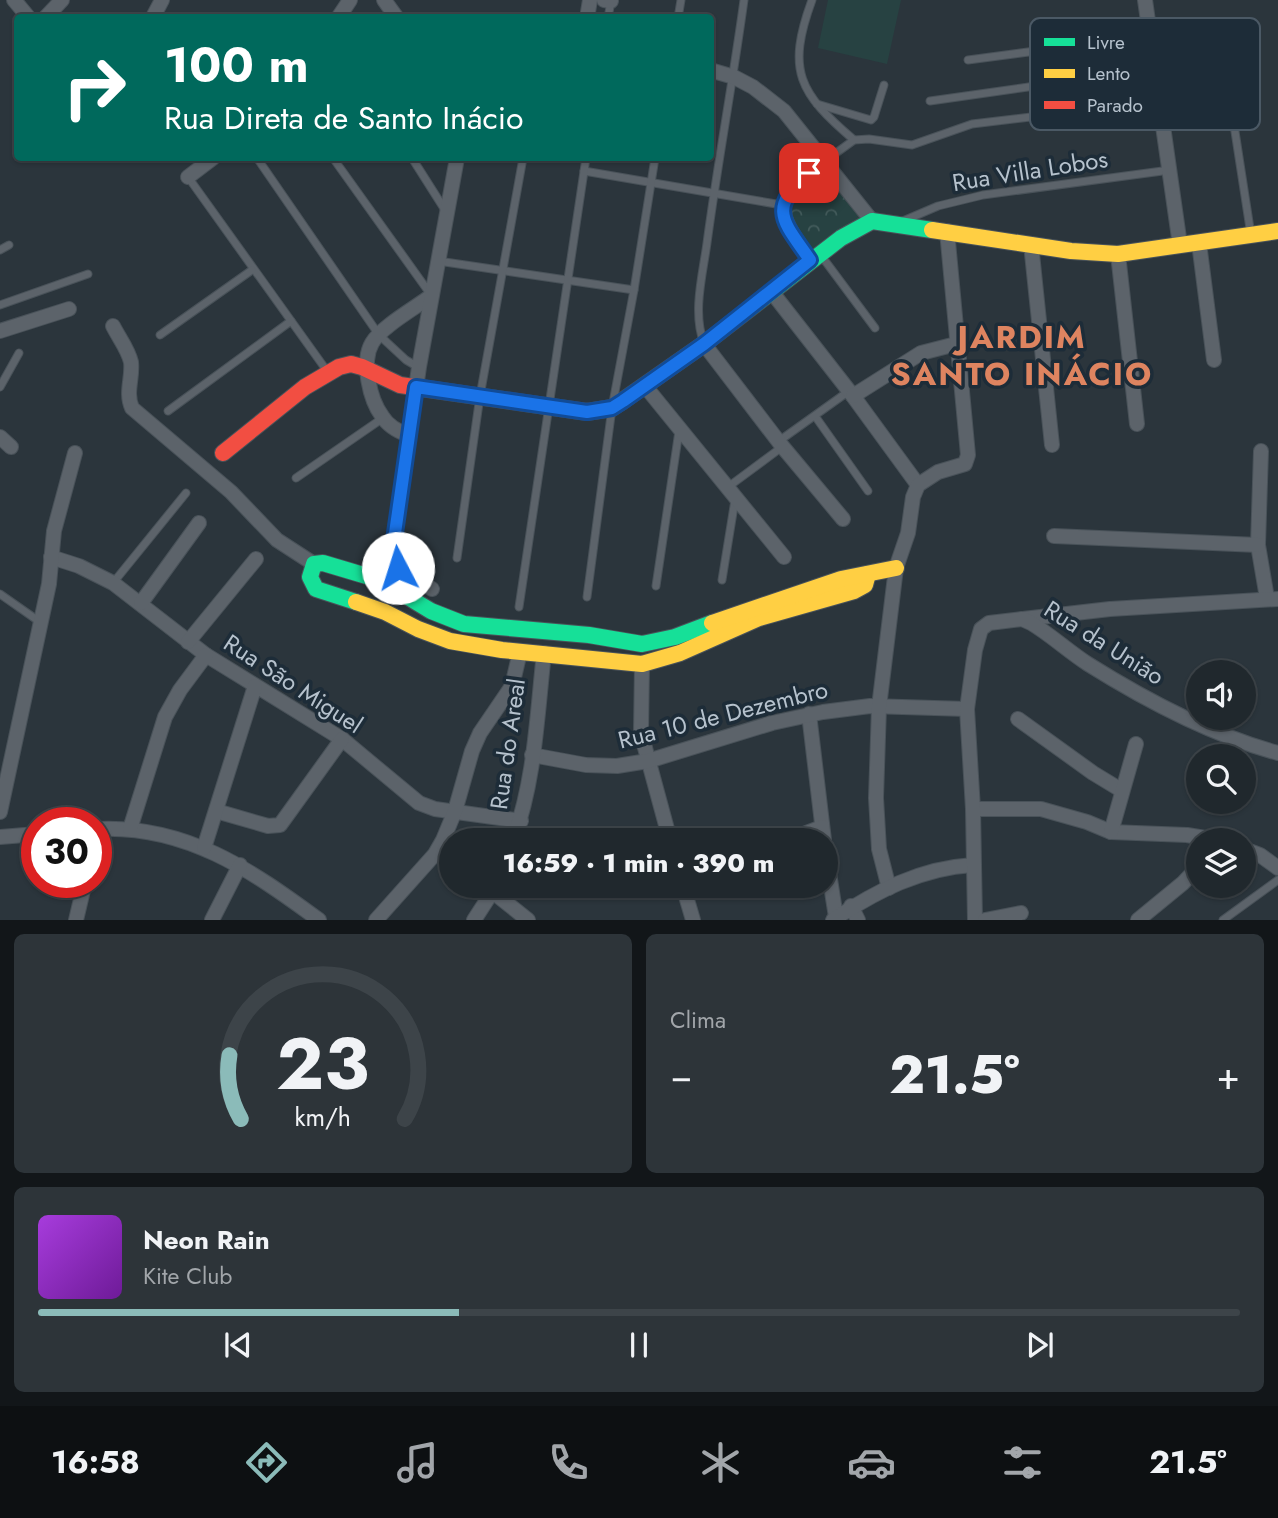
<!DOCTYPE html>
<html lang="pt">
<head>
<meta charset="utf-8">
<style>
	body { margin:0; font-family:Jost,sans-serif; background:#2d3439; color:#f1f3f6; height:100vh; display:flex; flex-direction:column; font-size:26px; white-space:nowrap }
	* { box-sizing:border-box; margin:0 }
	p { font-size:23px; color:#a2a6aa }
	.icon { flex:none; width:38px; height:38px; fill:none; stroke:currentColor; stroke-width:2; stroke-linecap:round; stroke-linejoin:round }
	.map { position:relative; height:920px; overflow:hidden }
	.drawer { display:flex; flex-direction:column; gap:14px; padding:14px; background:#121619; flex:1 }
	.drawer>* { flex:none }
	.top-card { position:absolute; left:14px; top:14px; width:700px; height:147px; border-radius:7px; box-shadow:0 2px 5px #0004,0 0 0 2px #3d4449; background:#00695c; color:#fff; overflow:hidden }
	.tools { position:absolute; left:1186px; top:660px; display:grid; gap:14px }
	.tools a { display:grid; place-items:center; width:70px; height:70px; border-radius:50%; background:#20282d; box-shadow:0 2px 5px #0004,0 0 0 2px #3d4449; font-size:35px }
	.speed { position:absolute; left:21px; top:807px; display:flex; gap:14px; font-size:35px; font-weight:700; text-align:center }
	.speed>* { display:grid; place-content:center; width:91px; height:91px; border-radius:50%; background:#20282d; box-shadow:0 2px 5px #0004,0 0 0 2px #3d4449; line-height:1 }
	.speed .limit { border:10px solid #d22; background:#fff; color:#111 }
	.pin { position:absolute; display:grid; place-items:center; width:60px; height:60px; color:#fff; margin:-30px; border-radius:14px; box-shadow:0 4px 10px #0006 }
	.me { position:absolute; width:77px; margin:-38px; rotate:355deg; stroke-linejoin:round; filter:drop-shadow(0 0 5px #0008) }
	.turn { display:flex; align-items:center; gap:24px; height:147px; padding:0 35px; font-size:32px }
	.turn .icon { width:91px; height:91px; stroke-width:2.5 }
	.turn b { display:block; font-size:49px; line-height:60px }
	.big { font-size:52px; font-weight:800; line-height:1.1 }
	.drawer .widget { flex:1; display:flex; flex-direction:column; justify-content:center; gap:10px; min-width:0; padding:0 24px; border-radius:10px; background:#2d3439 }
	.drawer .dial { align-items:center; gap:0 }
	.dial svg { height:182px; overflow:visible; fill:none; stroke:#3d4449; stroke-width:7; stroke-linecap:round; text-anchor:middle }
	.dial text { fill:#f1f3f6; stroke:none }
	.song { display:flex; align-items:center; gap:21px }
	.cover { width:84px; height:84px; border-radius:10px; background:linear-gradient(135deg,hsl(280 70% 55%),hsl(280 70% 35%)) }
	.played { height:7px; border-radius:4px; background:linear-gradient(90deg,#8bbbb9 35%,#3d4449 35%) }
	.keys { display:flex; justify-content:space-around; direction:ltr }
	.heat { display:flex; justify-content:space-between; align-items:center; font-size:38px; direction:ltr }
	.drawer .tiles { flex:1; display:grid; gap:14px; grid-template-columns:1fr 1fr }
	.widget:last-child { grid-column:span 2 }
	.trip { position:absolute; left:439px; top:828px; width:399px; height:70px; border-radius:35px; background:#20282d; box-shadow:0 2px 5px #0004,0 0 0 2px #3d4449; font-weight:800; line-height:70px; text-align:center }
	.tabs { display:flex; height:112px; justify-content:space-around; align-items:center; background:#0d1012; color:#a2a6aa }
	.tabs .icon { width:49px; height:49px }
	.tabs .on { color:#8bbbb9 }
	.tabs b { font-size:32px; color:#f1f3f6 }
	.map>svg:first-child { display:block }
	.forest { fill:url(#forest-crowns) }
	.pitch { fill:#274242 }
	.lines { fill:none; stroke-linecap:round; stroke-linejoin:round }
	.lane-casing { stroke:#495259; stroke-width:9 }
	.street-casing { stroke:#495259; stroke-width:16 }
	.fast-casing { stroke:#495259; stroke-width:18 }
	.slow-casing { stroke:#495259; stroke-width:18 }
	.jam-casing { stroke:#495259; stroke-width:18 }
	.lane { stroke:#5c636a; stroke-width:7 }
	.street { stroke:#5c636a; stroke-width:14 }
	.fast { stroke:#16e098; stroke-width:16 }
	.slow { stroke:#ffcf43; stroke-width:16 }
	.jam { stroke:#f24e42; stroke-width:16 }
	.route-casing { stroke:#114b97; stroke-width:18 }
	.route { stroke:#1a73e8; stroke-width:12 }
	.labels { text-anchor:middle; stroke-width:7; stroke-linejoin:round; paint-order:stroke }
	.street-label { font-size:24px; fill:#b6c2cd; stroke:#1d2c38 }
	.district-label { font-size:32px; font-weight:bold; letter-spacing:2px; fill:#de8460; stroke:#1d2c38 }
	.key { fill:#1d2c38; stroke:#4b5965; stroke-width:2 }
	.key-label { font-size:19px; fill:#b6c2cd }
</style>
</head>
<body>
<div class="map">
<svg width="1278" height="920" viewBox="0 0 1278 920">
	<defs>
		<pattern id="forest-crowns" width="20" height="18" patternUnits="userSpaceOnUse" patternTransform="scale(1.75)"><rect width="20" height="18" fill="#274242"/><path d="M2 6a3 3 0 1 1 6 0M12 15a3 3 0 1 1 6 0" fill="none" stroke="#445c5c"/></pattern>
	</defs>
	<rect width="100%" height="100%" fill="#2b353c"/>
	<path class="forest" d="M828,163L872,227L818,266L791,227L786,205Z"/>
	<path class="pitch" d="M828,0H901L887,64L818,48Z"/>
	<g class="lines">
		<g class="lane-casing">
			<g id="lane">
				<path d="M812,0C786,71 799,93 854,140"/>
				<path d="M608,18L611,1"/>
				<path d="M678,18L681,0"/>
				<path d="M968,60L1149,36"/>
				<path d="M930,101L1154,69"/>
				<path d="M817,104L871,120L874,117L884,85"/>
				<path d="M1234,125L1251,235"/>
				<path d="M257,158L379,335L406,360L418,367"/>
				<path d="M333,158L431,295"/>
				<path d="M412,158L445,210"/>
				<path d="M825,161L854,140L869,139L912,145L972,124L1158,102"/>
				<path d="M584,171L782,205"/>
				<path d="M188,177L327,371"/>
				<path d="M903,221L938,206L983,195L1170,170"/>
				<path d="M0,250L9,245"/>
				<path d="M820,254L875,328"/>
				<path d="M438,261L634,290"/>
				<path d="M0,305L88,274"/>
				<path d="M160,335L252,270"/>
				<path d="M704,343C692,313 703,273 707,243C718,161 733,81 744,0"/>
				<path d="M0,387L19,353"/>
				<path d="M168,411L291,321"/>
				<path d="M815,416L868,491"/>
				<path d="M779,441L849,391"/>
				<path d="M296,478L383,418"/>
				<path d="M728,487L782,447"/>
				<path d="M457,558L480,396L523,158"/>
				<path d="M722,580L735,500"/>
				<path d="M113,583L186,493"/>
				<path d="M656,586L679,431"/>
				<path d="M0,594L40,622"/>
				<path d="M587,597L612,408L634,290L655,158"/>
				<path d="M519,607L586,158"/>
				<path d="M1223,920L1278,880"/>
			</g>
		</g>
		<g class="street-casing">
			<g id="street">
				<path d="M14,0L29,18"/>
				<path d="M384,0L397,18"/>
				<path d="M604,0L611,1"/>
				<path d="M1145,0L1180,245"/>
				<path d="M153,17L162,0"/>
				<path d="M45,18L62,0"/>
				<path d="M338,18L350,0"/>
				<path d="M587,18L590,0"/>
				<path d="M710,70L734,77L753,87L784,111L872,221"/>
				<path d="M188,177L213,158"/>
				<path d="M1199,243L1214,360"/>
				<path d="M1031,244L1052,445"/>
				<path d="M1118,254L1137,424"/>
				<path d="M810,260C773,206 772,202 825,161"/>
				<path d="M771,291L853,396L918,485"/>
				<path d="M113,326C119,338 128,349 131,362C133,378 125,392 132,408L231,492L277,540L314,564"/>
				<path d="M0,331L69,309"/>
				<path d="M704,344L782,446L843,519"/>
				<path d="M645,386L784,557"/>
				<path d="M853,396L921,353L956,344"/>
				<path d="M408,435C397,431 388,426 382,416C370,400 361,362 372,343C381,327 415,308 431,296"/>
				<path d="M0,437L11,447"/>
				<path d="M1261,451L1258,545L1267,598"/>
				<path d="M1054,536L1258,545"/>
				<path d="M51,557L79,566L113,583L206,655L342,739L419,803L435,809L521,821"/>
				<path d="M432,589L398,568L393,563L392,554L419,367L457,158"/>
				<path d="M141,603L199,523"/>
				<path d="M1023,619L1110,609L1278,599"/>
				<path d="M188,642L256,559"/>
				<path d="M642,664L641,733L670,840"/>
				<path d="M809,714L824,840"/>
				<path d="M1018,719L1093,773L1121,790"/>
				<path d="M532,755L586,765L617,766L648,761L772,723L823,712L870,706L967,709"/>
				<path d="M973,809H1041L1087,822L1111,832L1187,835L1217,840"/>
				<path d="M216,811L268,826L280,825L342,739"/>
				<path d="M0,812L49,584L54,531L75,453"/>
				<path d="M96,829C185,824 251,870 319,920"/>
				<path d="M130,829L165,717L180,690L206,655"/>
				<path d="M1111,832L1136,744"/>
				<path d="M0,837L37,834"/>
				<path d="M513,840C535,781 537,715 544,653"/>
				<path d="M788,840L822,827"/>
				<path d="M204,848L255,686"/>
				<path d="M1244,849L1260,855L1278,868"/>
				<path d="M826,854L836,917"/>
				<path d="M683,886L693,920"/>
				<path d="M889,888L879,849L876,798L879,707L896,568L908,533L913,497L918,485L938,472L965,464L968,455L947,231"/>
				<path d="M493,892L528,920"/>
				<path d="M851,906L858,920"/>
				<path d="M76,920L85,882"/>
				<path d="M212,920L240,865"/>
				<path d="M376,920L435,854L443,840L455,811L472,751L480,733L512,686L520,652"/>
				<path d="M474,920L496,886"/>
				<path d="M833,920C876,891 921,868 973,865"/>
				<path d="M975,920L973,809L967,709L975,650L981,629L989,623L1022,619L1031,623C1051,635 1068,651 1088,664C1147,701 1211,735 1278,753"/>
				<path d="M985,920L1021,913"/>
				<path d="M1138,920L1183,883L1199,866"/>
			</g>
		</g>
		<g class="fast-casing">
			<g id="fast">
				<path d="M621,402L704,344L841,238L872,221L932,230"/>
				<path d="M356,602L316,589L310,577L314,564L323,563L380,580L431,611L464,624L589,635L642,644L675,637L712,623"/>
			</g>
		</g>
		<g class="slow-casing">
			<g id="slow">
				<path d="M932,230L1071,251L1118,254L1278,231"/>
				<path d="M356,602L385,612L418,629L450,641L502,650L642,664L680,653L759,618L854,591L865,585L868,574"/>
				<path d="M712,623L841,579L896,568"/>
			</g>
		</g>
		<g class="jam-casing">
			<path id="jam" d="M223,453L305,387L339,367L351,364L362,367L400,385L587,412L612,408L621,402"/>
		</g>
		<use href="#lane" class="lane"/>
		<use href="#street" class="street"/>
		<use href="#fast" class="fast"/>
		<use href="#slow" class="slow"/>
		<use href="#jam" class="jam"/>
	</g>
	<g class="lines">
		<g class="route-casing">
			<path id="route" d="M398,568L393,563L392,554L416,387L587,412L612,408L623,401L704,344L810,260C784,222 766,209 809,173"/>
		</g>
		<use href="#route" class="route"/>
	</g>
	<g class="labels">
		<g class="street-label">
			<text transform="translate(1030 171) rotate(-9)" y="8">Rua Villa Lobos</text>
			<text transform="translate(1104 643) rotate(32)" y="8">Rua da União</text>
			<text transform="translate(293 684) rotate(33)" y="8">Rua São Miguel</text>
			<text transform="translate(723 715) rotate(-14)" y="8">Rua 10 de Dezembro</text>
			<text transform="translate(508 744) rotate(-82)" y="8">Rua do Areal</text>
		</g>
		<g class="district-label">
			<text x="1022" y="348">JARDIM<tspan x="1022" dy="37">SANTO INÁCIO</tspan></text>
		</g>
	</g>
	<rect x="1030" y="18" width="230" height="112" rx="10" class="key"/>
	<rect x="1044" y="38" width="31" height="8" fill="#16e098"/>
	<rect x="1044" y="69" width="31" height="9" fill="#ffcf43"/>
	<rect x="1044" y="101" width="31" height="8" fill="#f24e42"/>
	<g class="key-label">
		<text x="1087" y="49">Livre</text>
		<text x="1087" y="80">Lento</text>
		<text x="1087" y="112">Parado</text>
	</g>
</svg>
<div class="tools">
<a><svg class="icon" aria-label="sound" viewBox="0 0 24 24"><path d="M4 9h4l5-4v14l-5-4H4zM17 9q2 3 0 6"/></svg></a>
<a><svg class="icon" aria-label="search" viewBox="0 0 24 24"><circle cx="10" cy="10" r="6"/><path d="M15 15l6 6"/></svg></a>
<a><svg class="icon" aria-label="layers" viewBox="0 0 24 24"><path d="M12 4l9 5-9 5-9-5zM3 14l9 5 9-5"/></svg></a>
</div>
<div class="speed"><div class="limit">30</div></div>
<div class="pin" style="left:809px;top:173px;background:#d93025"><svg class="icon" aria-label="arrive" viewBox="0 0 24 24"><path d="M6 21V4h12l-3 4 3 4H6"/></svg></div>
<svg class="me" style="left:398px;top:568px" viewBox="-20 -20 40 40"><circle r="19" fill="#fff"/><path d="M0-13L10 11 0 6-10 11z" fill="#1a73e8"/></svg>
<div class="trip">16:59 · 1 min · 390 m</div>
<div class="top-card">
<div class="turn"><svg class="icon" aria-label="right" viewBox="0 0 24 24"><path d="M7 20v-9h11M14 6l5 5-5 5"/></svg><div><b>100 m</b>Rua Direta de Santo Inácio</div></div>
</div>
</div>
<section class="drawer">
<div class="tiles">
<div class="widget dial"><svg viewBox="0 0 100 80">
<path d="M14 69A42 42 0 1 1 86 69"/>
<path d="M14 69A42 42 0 0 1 9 41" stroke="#8bbbb9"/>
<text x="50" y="56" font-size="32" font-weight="700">23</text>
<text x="50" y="72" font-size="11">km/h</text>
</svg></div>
<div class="widget"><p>Clima</p>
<div class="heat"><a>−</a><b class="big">21.5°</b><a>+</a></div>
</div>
<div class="widget">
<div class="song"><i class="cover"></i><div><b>Neon Rain</b><p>Kite Club</p></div></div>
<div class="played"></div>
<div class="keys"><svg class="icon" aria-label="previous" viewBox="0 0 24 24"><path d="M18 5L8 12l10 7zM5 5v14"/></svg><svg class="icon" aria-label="pause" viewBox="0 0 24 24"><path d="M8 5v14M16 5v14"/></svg><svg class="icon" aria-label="next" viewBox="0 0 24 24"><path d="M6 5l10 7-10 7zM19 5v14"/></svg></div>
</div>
</div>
</section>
<nav class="tabs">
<b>16:58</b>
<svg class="icon on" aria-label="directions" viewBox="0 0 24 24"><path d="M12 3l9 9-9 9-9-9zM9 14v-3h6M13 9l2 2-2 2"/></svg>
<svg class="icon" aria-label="music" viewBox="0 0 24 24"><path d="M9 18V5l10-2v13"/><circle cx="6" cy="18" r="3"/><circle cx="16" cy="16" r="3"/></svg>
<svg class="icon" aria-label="phone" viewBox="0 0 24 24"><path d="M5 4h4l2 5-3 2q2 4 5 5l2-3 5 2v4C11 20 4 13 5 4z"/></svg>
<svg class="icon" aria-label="climate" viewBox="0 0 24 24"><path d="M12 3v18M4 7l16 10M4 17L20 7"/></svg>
<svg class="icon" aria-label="car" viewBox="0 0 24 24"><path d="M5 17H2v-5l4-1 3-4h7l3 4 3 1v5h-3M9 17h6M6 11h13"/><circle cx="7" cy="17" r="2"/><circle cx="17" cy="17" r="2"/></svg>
<svg class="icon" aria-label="filters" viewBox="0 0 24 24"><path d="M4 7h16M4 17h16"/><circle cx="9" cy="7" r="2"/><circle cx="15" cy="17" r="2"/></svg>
<b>21.5°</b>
</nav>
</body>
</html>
